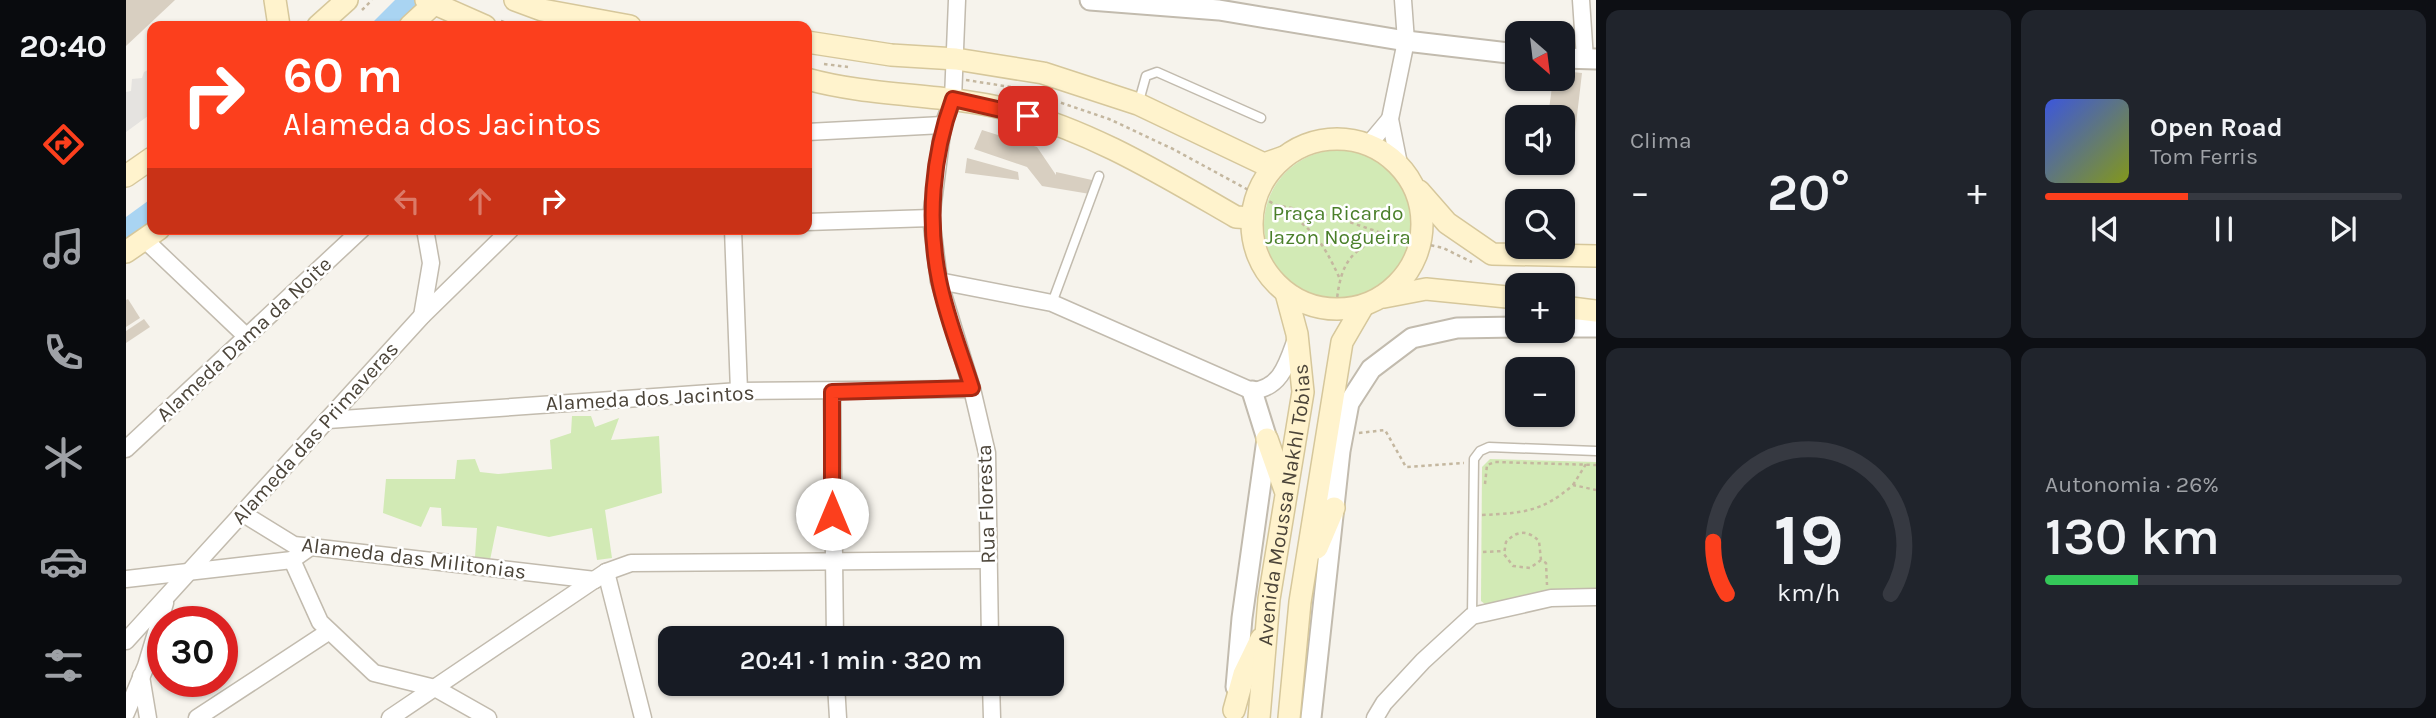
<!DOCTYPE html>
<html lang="pt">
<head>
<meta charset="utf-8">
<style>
	body { margin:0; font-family:Karla,sans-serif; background:#20242c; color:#f1f3f6; height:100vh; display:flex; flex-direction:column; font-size:26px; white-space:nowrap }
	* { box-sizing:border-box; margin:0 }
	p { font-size:23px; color:#9ea1a6 }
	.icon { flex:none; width:38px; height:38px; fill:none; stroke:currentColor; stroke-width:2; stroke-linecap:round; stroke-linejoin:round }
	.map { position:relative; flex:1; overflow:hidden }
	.sheet { display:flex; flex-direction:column; gap:10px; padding:10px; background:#0d0f14; width:840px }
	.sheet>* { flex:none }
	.hud { position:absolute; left:21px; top:21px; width:665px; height:214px; border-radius:14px; box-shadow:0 2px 5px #0004; background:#fc3f1d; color:#fff; overflow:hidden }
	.needle { width:46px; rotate:152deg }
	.tools { position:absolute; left:1379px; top:21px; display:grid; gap:14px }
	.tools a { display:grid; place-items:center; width:70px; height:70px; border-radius:14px; background:#171b24; box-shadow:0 2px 5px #0004; font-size:35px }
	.speed { position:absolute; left:21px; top:606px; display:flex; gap:14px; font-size:35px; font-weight:700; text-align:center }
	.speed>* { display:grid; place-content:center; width:91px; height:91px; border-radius:50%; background:#171b24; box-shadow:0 2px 5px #0004; line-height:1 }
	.speed .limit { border:10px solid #d22; background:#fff; color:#111 }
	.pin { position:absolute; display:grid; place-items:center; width:60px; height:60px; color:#fff; margin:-30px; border-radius:14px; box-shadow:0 4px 10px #0006 }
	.me { position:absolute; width:77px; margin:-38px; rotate:0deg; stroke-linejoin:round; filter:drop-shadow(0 0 5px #0008) }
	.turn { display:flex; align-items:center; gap:24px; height:147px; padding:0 21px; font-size:32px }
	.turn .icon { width:91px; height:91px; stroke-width:2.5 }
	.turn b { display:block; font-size:49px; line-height:60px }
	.lanes { display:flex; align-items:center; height:66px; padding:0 21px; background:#0003; justify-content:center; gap:35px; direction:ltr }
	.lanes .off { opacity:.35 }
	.big { font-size:52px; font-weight:600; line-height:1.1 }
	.sheet .tile { flex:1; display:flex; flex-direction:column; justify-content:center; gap:10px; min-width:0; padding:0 24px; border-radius:14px; background:#20242c }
	.sheet .dial { align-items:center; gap:0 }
	.dial svg { height:182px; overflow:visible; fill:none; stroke:#363941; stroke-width:7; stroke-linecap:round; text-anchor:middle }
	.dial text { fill:#f1f3f6; stroke:none }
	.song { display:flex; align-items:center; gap:21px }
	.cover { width:84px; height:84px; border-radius:10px; background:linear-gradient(135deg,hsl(230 70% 55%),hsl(70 70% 35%)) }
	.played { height:7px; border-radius:4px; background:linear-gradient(90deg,#fc3f1d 40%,#363941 40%) }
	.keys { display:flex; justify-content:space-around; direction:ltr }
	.heat { display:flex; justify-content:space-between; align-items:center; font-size:38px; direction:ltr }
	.charge { height:10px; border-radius:5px; background:linear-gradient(90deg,#34c759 26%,#363941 0) }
	.sheet .tiles { flex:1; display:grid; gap:10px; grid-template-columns:repeat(2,1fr) }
	.trip { position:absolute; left:532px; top:626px; width:406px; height:70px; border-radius:14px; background:#171b24; box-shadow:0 2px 5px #0004; font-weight:600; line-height:70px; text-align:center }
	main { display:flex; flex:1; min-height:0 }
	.menu { display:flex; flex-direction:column; width:126px; justify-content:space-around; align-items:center; background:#090b0e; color:#9ea1a6 }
	.menu .icon { width:49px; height:49px }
	.menu .current { color:#fc3f1d }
	.menu b { font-size:32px; color:#f1f3f6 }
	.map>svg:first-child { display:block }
	.green { fill:#d2eab5 }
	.parking { fill:#e5e3e0 }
	.water { fill:#a9d4f2 }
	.building { fill:#d8cfc1 }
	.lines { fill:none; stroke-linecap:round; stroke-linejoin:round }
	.service-casing { stroke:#c2bbae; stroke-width:11 }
	.minor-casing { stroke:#c2bbae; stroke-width:19 }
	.tertiary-casing { stroke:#c2bbae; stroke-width:23 }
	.secondary-casing { stroke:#d6c79b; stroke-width:24 }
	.path { stroke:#c4b79f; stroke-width:2.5; stroke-dasharray:3.5 3.5; stroke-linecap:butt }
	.service { stroke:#fff; stroke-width:8 }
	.minor { stroke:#fff; stroke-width:16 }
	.tertiary { stroke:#fff; stroke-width:19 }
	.secondary { stroke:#fff3cd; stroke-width:21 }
	.route-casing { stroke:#a42913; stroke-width:18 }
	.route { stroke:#fc3f1d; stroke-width:12 }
	.labels { text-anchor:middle; stroke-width:5; stroke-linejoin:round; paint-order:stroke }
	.park-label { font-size:21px; fill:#4a7f2a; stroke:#fff }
	.street-label { font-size:21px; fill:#4b4439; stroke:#fff }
</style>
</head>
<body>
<main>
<nav class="menu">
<b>20:40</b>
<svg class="icon current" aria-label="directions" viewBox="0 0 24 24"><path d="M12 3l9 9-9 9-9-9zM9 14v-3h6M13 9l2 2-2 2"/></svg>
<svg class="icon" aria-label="music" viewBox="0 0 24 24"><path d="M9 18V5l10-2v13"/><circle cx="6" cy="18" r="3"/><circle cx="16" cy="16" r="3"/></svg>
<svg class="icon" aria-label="phone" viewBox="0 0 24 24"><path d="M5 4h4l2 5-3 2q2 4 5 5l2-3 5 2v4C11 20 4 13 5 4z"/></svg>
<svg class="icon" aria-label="climate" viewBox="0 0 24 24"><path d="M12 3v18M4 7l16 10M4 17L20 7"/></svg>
<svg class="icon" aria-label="car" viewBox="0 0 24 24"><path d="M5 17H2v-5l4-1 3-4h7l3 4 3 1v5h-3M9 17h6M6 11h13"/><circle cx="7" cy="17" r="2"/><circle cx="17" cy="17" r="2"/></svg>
<svg class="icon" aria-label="filters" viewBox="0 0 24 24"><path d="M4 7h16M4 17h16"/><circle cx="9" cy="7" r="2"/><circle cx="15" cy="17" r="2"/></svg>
</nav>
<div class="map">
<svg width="1470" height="718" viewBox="0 0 1470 718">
	<rect width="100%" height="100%" fill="#f6f3ec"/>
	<g class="green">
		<circle cx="1213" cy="225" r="75"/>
		<path d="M446,416H465L469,427L493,418L485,440L533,436L536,493L479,510L486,558L471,560L466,528L423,537L371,526L364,560L349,557L351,528L316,526L315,508L304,507L295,527L257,513L260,479H329L331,460L349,459L354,472L372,474L426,469L424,440L445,433Z"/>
		<path d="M1364,459L1470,462V594L1364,608L1355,601L1356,467Z"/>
	</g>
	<path class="parking" d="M26,68V113L0,132V92L5,91L6,79L16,78L18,72Z"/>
	<g class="water">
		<path d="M269,0H302L278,26H243Z"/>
		<path d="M26,198V229L0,249V217Z"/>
	</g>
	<g class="building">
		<path d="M0,0H49L0,46Z"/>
		<path d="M1437,71L1456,73L1448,141L1437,139V117H1422L1427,79H1437Z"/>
		<path d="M856,130L911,147L930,175V172L966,180L964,194L916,186L901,167L848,149Z"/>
		<path d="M841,158L892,172L893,180L839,173Z"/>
		<path d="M2,299L14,318L0,327V300Z"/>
		<path d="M18,319L24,327L0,343V331Z"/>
	</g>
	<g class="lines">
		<g class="service-casing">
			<g id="service">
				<path d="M1013,101L1020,76L1031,72L1135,118"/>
				<path d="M926,303L973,176"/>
				<path d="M1346,616L1348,459L1354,451L1363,447L1470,451"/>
			</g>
		</g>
		<g class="minor-casing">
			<g id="minor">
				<path d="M831,0L827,99L817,125L805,218L813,281L846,389L861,453L864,639"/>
				<path d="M1455,0L1459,59"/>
				<path d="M681,132L817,125"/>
				<path d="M1243,144L1264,119"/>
				<path d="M1273,164L1264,119L1280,41L1277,0"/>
				<path d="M681,222L805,218"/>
				<path d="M607,229L613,391"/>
				<path d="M18,239L120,336"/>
				<path d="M813,281L926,303L1126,391C1155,388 1161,364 1170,339"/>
				<path d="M296,316L305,263L299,229"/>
				<path d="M706,392L709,639"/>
				<path d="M202,420L613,391L846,389"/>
				<path d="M0,449L236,229"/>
				<path d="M116,513L168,545L469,580"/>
				<path d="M186,546L166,560L194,622L248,673L309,688L362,718"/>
				<path d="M480,572L517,718"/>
				<path d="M0,579L166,560"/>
				<path d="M0,641L295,317L385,229"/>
				<path d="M15,676L22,718"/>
				<path d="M710,684L712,718"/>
				<path d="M865,684L866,718"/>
				<path d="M0,713L20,666L39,603"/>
				<path d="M71,718L202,632"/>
				<path d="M264,718L480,572L505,563L862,560"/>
				<path d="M1249,718L1258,703L1297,661L1346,616L1425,598L1470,597"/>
			</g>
		</g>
		<g class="tertiary-casing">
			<g id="tertiary">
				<path d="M964,0L1093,10L1280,41L1391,54"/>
				<path d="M1437,58L1470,59"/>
				<path d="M1437,327H1470"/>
				<path d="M1110,687L1116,618L1141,439L1126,391"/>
				<path d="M1185,718L1214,451L1223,403L1245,369L1286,338L1331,328L1391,327"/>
			</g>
		</g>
		<g class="secondary-casing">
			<g id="secondary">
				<path d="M149,0L153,26"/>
				<path d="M300,0L359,26"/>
				<path d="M389,0L416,10L504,26"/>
				<path d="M192,26L221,0"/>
				<path d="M284,26L312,0"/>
				<path d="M681,42L765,55L830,59L917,73L1012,104L1138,164L1158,157"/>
				<path d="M681,79C746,97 814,93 880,109C963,129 1037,175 1110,217L1126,218"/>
				<circle cx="1211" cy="224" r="85"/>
				<path d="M0,176L26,158"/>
				<path d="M1293,191L1321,223L1366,254L1470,256"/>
				<path d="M0,252L33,229"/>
				<path d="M1258,297L1300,289L1391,298"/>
				<path d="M1437,307L1470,311"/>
				<path d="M1141,439L1159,490"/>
				<path d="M1191,548L1208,508"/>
				<path d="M1108,710L1118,674L1135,639"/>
				<path id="s1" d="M1133,718L1143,599L1177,392L1171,334L1160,293"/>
				<path d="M1163,718L1174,602L1216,342L1237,306"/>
			</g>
		</g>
		<g class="path">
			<path d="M236,10L246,0"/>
			<path d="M375,21L388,26"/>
			<path d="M698,64L722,67"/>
			<path d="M840,80L891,88L983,119L1047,149L1150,205L1206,216L1267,237L1317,248L1346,262"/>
			<path d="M1153,207C1186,228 1196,240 1213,277"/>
			<path d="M1209,318C1213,276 1215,247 1264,238"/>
			<path d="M1403,333H1425"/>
			<path d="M1233,433L1259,430L1280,467L1338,463"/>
			<path d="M1359,484L1361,465L1369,462L1470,465"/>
			<path d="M1447,485L1460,464"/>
			<path d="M1356,515C1397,513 1416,512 1447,485L1470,490"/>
			<path d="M1357,552L1378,551"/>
			<path d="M1415,560L1413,541C1402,530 1391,530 1380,542L1378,554L1387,566L1404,568L1415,560L1420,563L1421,585"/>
		</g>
		<use href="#service" class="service"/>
		<use href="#minor" class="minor"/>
		<use href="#tertiary" class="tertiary"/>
		<use href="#secondary" class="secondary"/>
	</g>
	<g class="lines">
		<g class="route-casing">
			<path id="route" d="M706,514V392L846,388C835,353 820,316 813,280C801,221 806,156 827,99L902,116"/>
		</g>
		<use href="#route" class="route"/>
	</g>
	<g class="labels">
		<g class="park-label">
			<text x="1212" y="220">Praça Ricardo<tspan x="1212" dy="24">Jazon Nogueira</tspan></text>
		</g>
		<g class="street-label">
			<text transform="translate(118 339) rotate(-43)" y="7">Alameda Dama da Noite</text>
			<text transform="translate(524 398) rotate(-3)" y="7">Alameda dos Jacintos</text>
			<text transform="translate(189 433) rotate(-48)" y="7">Alameda das Primaveras</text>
			<text transform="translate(860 504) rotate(-92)" y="7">Rua Floresta</text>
			<text dy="7" stroke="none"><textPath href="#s1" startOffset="215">Avenida Moussa Nakhl Tobias</textPath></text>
			<text transform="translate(288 558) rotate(7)" y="7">Alameda das Militonias</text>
		</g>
	</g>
</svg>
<div class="tools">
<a><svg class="needle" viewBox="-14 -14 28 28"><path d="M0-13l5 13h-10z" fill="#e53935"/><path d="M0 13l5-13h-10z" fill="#9ea1a6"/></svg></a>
<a><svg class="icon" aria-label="sound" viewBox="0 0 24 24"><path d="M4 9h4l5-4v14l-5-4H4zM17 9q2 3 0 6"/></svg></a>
<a><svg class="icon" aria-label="search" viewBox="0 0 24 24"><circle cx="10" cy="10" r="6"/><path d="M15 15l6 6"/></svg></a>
<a>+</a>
<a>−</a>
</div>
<div class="speed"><div class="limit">30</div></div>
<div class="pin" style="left:902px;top:116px;background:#d93025"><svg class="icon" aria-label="arrive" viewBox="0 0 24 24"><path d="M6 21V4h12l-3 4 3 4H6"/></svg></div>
<svg class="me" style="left:706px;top:514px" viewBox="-20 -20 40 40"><circle r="19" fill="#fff"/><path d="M0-13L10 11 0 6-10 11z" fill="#fc3f1d"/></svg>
<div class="trip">20:41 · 1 min · 320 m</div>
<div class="hud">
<div class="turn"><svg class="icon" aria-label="right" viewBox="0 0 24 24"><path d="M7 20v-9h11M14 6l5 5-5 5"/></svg><div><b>60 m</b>Alameda dos Jacintos</div></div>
<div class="lanes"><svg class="icon off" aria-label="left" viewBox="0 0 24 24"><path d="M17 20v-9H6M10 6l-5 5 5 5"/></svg><svg class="icon off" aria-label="ahead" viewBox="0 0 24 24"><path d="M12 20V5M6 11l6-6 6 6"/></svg><svg class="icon" aria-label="right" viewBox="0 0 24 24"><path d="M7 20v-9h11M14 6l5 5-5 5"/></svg></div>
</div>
</div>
<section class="sheet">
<div class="tiles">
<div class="tile"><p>Clima</p>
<div class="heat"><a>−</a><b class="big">20°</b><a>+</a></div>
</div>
<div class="tile">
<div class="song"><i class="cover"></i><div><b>Open Road</b><p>Tom Ferris</p></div></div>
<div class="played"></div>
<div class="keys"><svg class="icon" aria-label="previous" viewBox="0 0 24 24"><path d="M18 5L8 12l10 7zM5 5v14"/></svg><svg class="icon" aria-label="pause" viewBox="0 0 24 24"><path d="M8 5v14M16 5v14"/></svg><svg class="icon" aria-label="next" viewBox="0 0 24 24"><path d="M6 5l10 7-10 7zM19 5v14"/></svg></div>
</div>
<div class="tile dial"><svg viewBox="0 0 100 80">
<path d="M14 69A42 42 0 1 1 86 69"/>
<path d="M14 69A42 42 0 0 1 8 46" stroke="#fc3f1d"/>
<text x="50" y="56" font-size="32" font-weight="700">19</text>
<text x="50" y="72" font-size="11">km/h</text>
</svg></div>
<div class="tile"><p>Autonomia · 26%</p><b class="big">130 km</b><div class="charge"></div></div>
</div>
</section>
</main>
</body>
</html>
